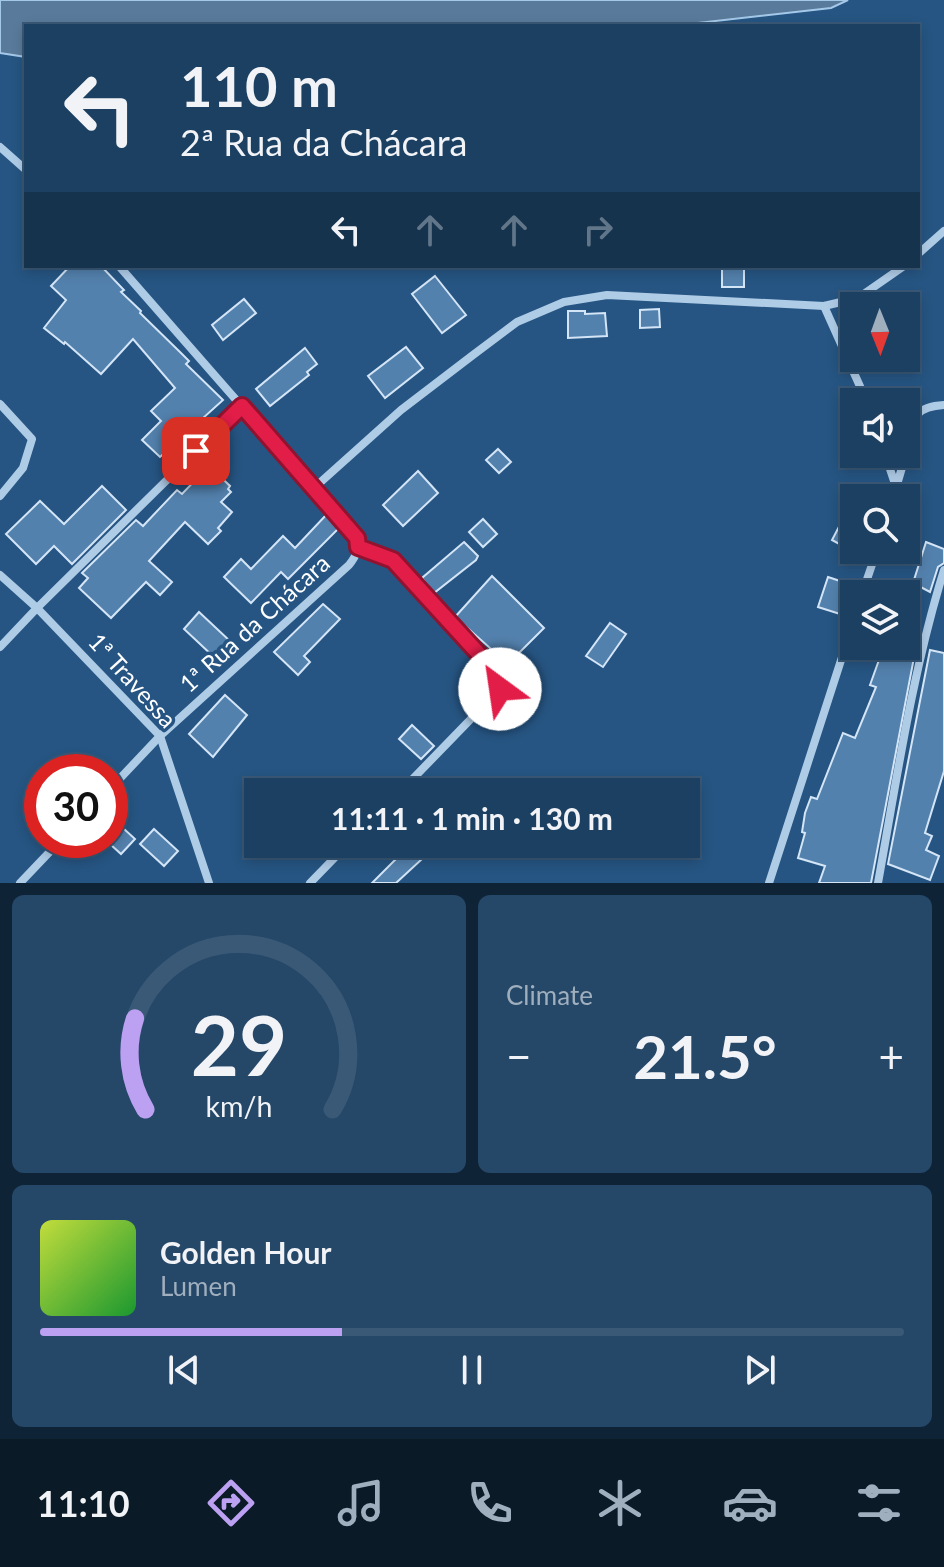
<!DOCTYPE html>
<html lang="en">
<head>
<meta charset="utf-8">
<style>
	body { margin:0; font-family:Lato,sans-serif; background:#254768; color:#f1f3f6; height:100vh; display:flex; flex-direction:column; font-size:30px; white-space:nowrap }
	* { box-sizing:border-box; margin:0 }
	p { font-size:26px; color:#a0afbe }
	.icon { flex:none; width:44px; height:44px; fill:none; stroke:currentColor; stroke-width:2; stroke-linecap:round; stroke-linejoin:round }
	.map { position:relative; height:883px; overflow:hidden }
	.drawer { display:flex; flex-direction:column; gap:12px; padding:12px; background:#0f2336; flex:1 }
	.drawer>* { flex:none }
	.banner { position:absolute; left:24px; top:24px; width:896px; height:244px; border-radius:0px; box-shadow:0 4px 12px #0003,0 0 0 2px #3a5977; background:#1c4062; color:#f1f3f6; overflow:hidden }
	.needle { width:52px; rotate:179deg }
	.fabs { position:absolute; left:840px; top:292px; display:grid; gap:16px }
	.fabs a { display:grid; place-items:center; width:80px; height:80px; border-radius:0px; background:#1c4062; box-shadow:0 4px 12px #0003,0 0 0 2px #3a5977; font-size:40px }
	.speed { position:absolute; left:24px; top:754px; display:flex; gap:16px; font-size:40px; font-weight:700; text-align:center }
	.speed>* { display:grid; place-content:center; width:104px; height:104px; border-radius:50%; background:#1c4062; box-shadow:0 4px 12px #0003,0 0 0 2px #3a5977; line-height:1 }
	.speed .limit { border:12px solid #d22; background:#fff; color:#111 }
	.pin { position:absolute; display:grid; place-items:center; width:68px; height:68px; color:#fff; margin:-34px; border-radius:16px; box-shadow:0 4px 12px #0006 }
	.me { position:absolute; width:88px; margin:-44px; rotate:329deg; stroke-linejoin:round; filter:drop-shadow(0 0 6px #0008) }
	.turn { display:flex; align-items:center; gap:28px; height:168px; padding:0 24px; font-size:36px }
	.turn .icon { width:104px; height:104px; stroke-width:2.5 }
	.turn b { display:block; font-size:56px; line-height:68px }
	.lanes { display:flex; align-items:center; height:76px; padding:0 24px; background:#0003; justify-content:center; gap:40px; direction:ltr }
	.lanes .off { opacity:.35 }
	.big { font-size:60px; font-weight:700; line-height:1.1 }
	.drawer .widget { flex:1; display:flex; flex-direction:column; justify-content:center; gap:12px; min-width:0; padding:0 28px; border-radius:12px; background:#254768 }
	.drawer .dial { align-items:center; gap:0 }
	.dial svg { height:208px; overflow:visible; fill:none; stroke:#3a5977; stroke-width:7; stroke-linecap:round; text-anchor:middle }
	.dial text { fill:#f1f3f6; stroke:none }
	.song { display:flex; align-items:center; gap:24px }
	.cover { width:96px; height:96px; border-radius:12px; background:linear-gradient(135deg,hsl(70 70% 55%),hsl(130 70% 35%)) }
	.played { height:8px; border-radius:4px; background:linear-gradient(90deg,#bca0f2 35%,#3a5977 35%) }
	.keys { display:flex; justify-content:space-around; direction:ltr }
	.heat { display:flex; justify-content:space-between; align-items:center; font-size:44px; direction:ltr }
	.drawer .tiles { flex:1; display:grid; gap:12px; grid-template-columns:1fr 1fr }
	.widget:last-child { grid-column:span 2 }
	.trip { position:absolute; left:244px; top:778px; width:456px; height:80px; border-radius:0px; background:#1c4062; box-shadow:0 4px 12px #0003,0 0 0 2px #3a5977; font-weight:700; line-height:80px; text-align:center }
	.menu { display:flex; height:128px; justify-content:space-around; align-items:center; background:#0b1a27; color:#a0afbe }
	.menu .icon { width:56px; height:56px }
	.menu .on { color:#bca0f2 }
	.menu b { font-size:36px; color:#f1f3f6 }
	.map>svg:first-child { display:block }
	.water { fill:#597a9a; stroke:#a4c8e8; stroke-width:2 }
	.building { fill:#5381ad; stroke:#d3e5f6; stroke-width:2 }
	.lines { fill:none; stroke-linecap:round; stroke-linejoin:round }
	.minor { stroke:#afcce7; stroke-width:8 }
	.route-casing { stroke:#92132f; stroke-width:20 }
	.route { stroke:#e11d48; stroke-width:14 }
	.labels { text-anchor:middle; stroke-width:7; stroke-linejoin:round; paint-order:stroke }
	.street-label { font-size:24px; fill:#fff; stroke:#265583 }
</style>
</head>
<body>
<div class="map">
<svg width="944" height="883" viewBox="0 0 944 883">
	<rect width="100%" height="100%" fill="#265583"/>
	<path class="water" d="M0,0H848L831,8L671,26H26V57L0,53Z"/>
	<g class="building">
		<path d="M70,266H101L124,290L121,292L141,311L140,313L181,353L189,361L186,364L223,400L160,457L142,440L161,421L151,411L175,388L133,339L101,374L65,342L64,344L44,328L66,300L51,286Z"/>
		<rect x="722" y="266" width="22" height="21"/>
		<path d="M435,276L466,315L442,333L412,294Z"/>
		<path d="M244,299L256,313L223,340L212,325Z"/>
		<path d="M659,309L660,327L640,328V310Z"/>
		<path d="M568,311H585V314L605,313L607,336L568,338Z"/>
		<path d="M406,347L423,368L385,398L368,376Z"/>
		<path d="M305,348L317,364L307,372L309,375L270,406L256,389Z"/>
		<path d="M498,449L511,462L499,473L486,460Z"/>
		<path d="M209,466L230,486L228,489L231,492L221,502L232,512L218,528L221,531L208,544L185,522L149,561L172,582L160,595L146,582L111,618L79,588L88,578L82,573L136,520L143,526L177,490L182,494Z"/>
		<path d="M418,471L438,493L403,526L383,505Z"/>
		<path d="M102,486L126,510L72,564L54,546L36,564L6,534L40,501L64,524Z"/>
		<path d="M854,498V552L832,540Z"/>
		<path d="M327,514L339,528L288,579L281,572L251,603L224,577L241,559L251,569L283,536L295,548Z"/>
		<path d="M483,519L497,534L483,547L469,532Z"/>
		<path d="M464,542L478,556L476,560L434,593L422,578Z"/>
		<path d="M926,542L944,549V563L938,567L930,592L913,583Z"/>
		<path d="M492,576L544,628L508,664L455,617Z"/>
		<path d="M828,577L849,584L840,614L818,607Z"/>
		<path d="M323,604L340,619L304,656L310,662L298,675L274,652Z"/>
		<path d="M199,612L231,642L215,658L184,629Z"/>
		<path d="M610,623L626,634L603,667L586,656Z"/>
		<path d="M884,646L916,647L871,883H819L825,866L798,858L805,833L802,832L805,813L811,797L817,799L843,733L855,738L876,687L870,685Z"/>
		<path d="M930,650L944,653V771L925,833L932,836L926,850L939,856L930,880L888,864Z"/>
		<path d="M225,695L247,715L213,757L189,734Z"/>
		<path d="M412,725L434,746L421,759L399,739Z"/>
		<path d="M110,816L135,839L121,854L110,844Z"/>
		<path d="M154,829L178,851L164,866L140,844Z"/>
		<path d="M409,846L422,859L396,883H372Z"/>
	</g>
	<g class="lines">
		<g class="minor">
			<path d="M0,147L26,170"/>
			<path d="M918,254L944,231"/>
			<path d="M824,306L867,402"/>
			<path d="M0,404L32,439L23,468L0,496"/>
			<path d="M906,453C914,423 909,407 944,405"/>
			<path d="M885,454L896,487"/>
			<path d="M314,488L401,410L473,355L517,322L564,302L607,295L824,306L858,298L904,266"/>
			<path d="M893,498L906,454"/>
			<path d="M358,547L393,560L498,675L500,689L400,792"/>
			<path d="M0,575L37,608L160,736L209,883"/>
			<path d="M862,594L877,550"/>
			<path d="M0,647L37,608L242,406"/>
			<path d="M110,789L160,736L349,565C357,555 358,551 357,538L119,266"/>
			<path d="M20,883L61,840"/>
			<path d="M310,883L348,844"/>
			<path d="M769,883L854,620"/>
			<path d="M878,883C897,778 912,673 944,570"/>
		</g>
	</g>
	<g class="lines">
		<g class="route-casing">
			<path id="route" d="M196,451L242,406L357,538L358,547L393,560L498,675L500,689"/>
		</g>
		<use href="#route" class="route"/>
	</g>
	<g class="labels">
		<g class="street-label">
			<text transform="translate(255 624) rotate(-42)" y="8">1ª Rua da Chácara</text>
			<text transform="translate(132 681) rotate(48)" y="8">1ª Travessa</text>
		</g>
	</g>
</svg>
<div class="fabs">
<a><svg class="needle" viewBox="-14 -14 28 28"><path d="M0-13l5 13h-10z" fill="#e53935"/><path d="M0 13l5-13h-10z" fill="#a0afbe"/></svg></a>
<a><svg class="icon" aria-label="sound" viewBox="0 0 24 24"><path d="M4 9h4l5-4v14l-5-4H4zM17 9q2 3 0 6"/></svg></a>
<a><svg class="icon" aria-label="search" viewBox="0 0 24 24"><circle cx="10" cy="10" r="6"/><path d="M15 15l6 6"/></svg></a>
<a><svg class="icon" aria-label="layers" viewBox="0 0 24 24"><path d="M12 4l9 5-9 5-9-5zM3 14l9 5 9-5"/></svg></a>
</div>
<div class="speed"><div class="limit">30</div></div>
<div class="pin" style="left:196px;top:451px;background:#d93025"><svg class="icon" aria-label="arrive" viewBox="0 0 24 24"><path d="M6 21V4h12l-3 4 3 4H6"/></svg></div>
<svg class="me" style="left:500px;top:689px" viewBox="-20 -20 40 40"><circle r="19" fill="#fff"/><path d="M0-13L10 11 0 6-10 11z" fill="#e11d48"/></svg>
<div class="trip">11:11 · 1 min · 130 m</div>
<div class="banner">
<div class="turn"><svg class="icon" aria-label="left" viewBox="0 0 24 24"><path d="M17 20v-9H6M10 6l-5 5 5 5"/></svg><div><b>110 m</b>2ª Rua da Chácara</div></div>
<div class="lanes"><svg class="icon" aria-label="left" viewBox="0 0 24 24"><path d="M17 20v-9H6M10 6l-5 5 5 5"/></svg><svg class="icon off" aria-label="ahead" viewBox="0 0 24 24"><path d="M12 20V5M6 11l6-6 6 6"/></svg><svg class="icon off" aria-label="ahead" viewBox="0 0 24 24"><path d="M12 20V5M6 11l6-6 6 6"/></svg><svg class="icon off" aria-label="right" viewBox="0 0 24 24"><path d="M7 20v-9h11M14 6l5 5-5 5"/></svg></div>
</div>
</div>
<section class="drawer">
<div class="tiles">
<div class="widget dial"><svg viewBox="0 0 100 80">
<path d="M14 69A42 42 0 1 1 86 69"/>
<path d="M14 69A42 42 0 0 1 10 34" stroke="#bca0f2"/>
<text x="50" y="56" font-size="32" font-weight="700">29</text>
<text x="50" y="72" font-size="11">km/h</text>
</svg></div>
<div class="widget"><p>Climate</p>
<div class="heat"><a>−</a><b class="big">21.5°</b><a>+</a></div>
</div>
<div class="widget">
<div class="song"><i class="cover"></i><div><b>Golden Hour</b><p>Lumen</p></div></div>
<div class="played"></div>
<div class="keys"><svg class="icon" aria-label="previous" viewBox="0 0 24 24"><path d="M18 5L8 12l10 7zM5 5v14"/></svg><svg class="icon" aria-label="pause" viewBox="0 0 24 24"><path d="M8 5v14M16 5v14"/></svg><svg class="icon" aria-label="next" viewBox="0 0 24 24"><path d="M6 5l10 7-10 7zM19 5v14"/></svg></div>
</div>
</div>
</section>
<nav class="menu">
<b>11:10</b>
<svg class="icon on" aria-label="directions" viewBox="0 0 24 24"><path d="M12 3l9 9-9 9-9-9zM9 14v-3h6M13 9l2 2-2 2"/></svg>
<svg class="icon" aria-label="music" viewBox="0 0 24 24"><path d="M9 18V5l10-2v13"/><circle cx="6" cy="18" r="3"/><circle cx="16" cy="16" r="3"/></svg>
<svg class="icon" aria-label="phone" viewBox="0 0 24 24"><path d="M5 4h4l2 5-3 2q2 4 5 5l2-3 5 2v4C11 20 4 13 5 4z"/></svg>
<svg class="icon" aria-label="climate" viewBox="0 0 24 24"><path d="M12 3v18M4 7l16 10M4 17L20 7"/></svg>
<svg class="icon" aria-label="car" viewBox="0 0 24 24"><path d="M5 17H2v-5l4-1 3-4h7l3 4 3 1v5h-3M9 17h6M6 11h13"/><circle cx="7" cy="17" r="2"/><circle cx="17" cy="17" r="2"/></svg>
<svg class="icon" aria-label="filters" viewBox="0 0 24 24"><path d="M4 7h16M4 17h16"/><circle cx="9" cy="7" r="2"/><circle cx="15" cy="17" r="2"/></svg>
</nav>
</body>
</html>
